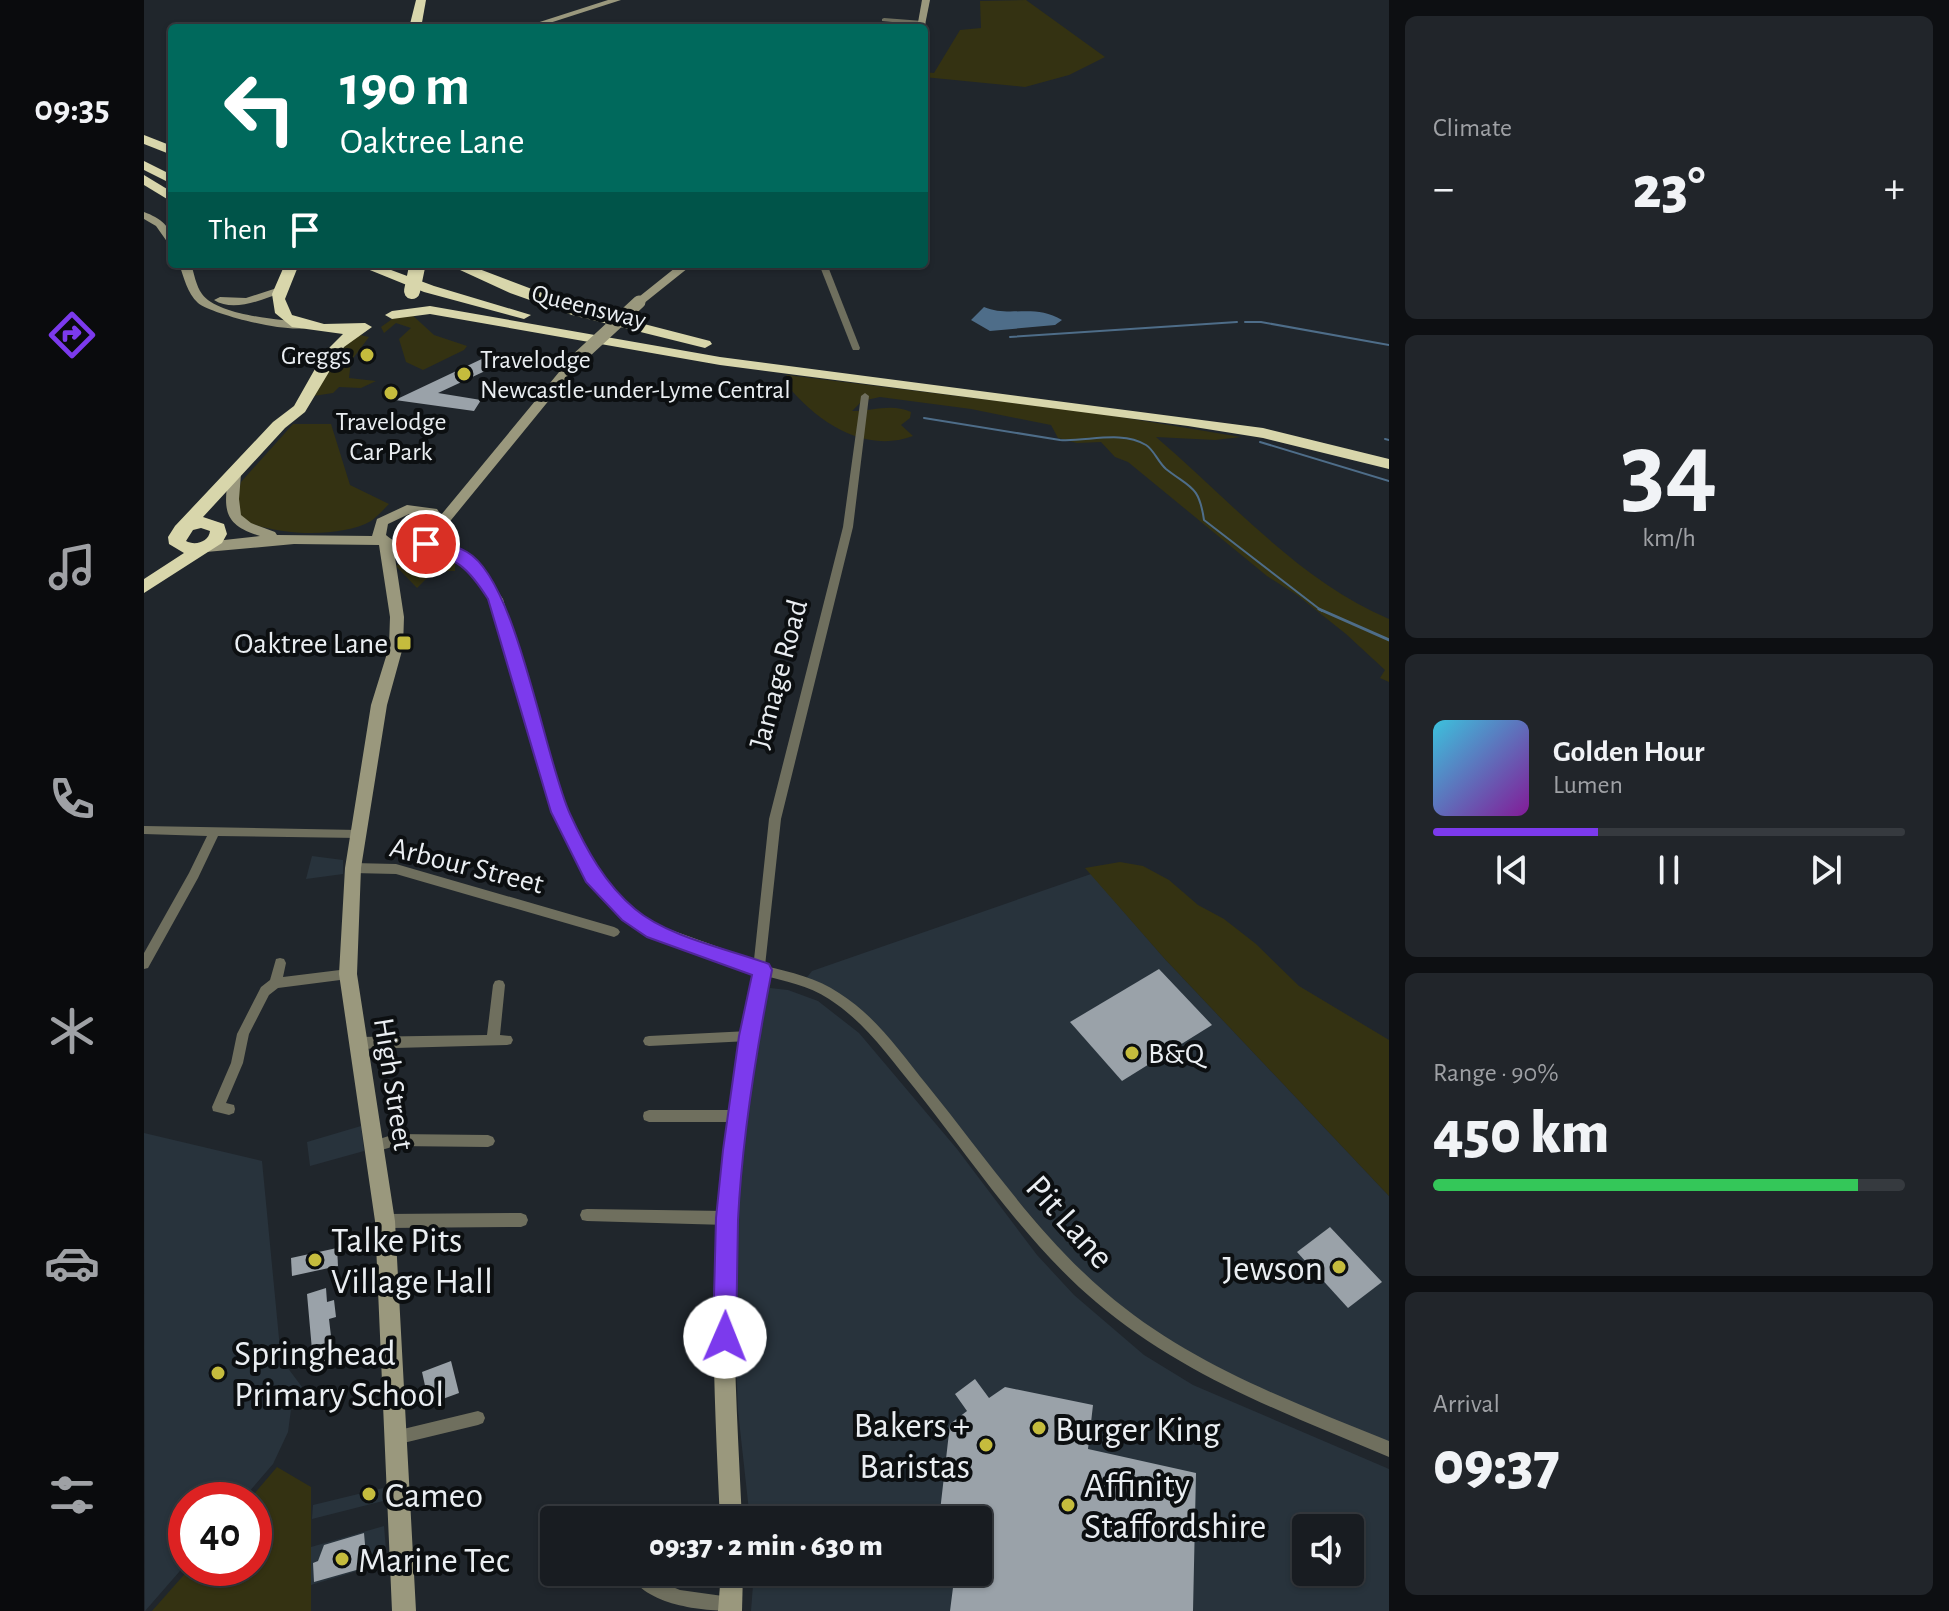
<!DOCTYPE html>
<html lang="en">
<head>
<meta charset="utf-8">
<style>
	body { margin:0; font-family:"Alegreya Sans",sans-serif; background:#21252a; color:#f1f3f6; height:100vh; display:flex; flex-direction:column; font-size:30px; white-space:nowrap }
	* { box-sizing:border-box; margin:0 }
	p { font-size:26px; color:#9fa1a5 }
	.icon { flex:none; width:44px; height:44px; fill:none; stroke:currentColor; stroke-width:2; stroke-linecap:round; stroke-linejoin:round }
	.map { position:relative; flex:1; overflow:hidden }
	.sheet { display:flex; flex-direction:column; gap:16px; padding:16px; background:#0d0f12; width:560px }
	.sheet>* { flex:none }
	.top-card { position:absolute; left:24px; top:24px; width:760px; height:244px; border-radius:8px; box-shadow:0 2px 6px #0004,0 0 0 2px #363a3f; background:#00695c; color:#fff; overflow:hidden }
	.fabs { position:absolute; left:1148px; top:1514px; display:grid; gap:16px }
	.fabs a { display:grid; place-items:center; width:72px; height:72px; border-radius:8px; background:#181c21; box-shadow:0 2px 6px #0004,0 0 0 2px #363a3f; font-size:40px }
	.speed { position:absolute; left:24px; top:1482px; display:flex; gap:16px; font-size:40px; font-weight:700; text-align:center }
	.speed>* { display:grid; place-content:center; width:104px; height:104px; border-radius:50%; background:#181c21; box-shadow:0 2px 6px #0004,0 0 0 2px #363a3f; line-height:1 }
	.speed .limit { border:12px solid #d22; background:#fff; color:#111 }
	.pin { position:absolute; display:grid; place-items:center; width:68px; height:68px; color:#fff; margin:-34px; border:4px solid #fff; border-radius:50%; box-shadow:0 2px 8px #0007 }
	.me { position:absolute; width:88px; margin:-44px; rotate:1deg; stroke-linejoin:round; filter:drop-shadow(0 0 6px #0008) }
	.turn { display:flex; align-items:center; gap:28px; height:168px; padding:0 40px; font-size:36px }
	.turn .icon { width:104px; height:104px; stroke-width:2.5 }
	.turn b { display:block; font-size:56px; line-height:68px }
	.then { display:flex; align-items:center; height:76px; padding:0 40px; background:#0003; gap:16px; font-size:30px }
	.big { font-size:60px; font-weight:800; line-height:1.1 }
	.sheet .card { flex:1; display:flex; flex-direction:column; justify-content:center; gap:12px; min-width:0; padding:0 28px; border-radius:12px; background:#21252a }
	.sheet .dial { align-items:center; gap:0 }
	.dial b { font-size:104px; line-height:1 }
	.song { display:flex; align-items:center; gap:24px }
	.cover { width:96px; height:96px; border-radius:12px; background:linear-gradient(135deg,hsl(190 70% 55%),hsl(290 70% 35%)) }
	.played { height:8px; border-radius:4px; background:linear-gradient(90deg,#7c3aed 35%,#363a3f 35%) }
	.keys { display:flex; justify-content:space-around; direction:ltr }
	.heat { display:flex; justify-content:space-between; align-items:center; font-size:44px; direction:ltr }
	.charge { height:12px; border-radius:6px; background:linear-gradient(90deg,#34c759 90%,#363a3f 0) }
	.trip { position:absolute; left:396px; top:1506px; width:452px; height:80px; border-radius:8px; background:#181c21; box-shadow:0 2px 6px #0004,0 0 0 2px #363a3f; font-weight:800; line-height:80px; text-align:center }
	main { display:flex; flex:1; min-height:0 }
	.menu { display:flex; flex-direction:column; width:144px; justify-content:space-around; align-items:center; background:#0a0b0d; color:#9fa1a5 }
	.menu .icon { width:56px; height:56px }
	.menu .active { color:#7c3aed }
	.menu b { font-size:36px; color:#f1f3f6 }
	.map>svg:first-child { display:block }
	.built { fill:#28333c; fill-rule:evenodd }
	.green { fill:#343212 }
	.water { fill:#4e6d89 }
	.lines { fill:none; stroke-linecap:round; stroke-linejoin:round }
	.stream-far1 { stroke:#4e6d89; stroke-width:2 }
	.stream { stroke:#4e6d89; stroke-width:3 }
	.building { fill:#9aa2a9 }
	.street { fill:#6f6f5e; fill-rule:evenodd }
	.secondary { fill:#9a987d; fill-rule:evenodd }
	.highway { fill:#d8d6ab; fill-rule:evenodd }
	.secondary-bridge { stroke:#9a987d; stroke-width:13 }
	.highway-bridge { stroke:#d8d6ab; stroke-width:16 }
	.route { fill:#7c3aed; stroke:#51269a; stroke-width:2 }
	.poi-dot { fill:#c5bc3d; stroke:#0c0f11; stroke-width:3 }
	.labels { text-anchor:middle; stroke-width:8; stroke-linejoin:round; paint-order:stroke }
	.far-street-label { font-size:26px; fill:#eaeef2; stroke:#0c0f11 }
	.far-poi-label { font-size:26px; fill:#eaeef2; stroke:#0c0f11; text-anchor:end }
	.poi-label { font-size:30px; fill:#eaeef2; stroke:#0c0f11; text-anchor:end }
	.street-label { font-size:30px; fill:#eaeef2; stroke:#0c0f11 }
	.near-street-label { font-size:36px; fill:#eaeef2; stroke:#0c0f11 }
	.near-poi-label { font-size:36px; fill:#eaeef2; stroke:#0c0f11; text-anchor:start }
</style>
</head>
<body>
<main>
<nav class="menu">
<b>09:35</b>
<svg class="icon active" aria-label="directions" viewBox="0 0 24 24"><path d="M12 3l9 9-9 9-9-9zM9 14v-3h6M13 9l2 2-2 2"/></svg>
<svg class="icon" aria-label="music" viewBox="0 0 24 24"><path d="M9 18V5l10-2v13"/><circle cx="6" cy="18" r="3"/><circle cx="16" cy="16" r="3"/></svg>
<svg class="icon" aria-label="phone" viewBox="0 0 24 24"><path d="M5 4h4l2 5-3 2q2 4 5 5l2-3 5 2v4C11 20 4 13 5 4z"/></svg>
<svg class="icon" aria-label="climate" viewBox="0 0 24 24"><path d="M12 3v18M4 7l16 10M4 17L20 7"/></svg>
<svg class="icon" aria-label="car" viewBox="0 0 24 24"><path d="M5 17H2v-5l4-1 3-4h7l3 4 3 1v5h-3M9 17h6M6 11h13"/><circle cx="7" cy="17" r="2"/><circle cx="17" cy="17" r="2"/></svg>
<svg class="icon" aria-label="filters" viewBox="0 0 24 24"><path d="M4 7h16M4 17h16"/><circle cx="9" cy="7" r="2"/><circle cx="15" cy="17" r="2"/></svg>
</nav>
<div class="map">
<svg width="1245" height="1611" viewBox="0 0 1245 1611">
	<rect width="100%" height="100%" fill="#20262c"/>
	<g class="built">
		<path d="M168,856L199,860V874L162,879Z"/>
		<path d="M947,874L1020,958L1245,1196V1449L1052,1366L955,1296L721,1021L660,981L668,971Z"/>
		<path d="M626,988L644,990L674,1001L715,1033L813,1149L893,1255L930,1295L1000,1355L1049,1385L1245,1469V1611H607L610,1572H834V1520H606L594,1411L590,1302L591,1218L618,1005ZM1162,1528H1206V1572H1162Z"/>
		<path d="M217,1126L220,1151L166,1166L163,1142Z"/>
		<path d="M0,1133L118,1161L137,1359L158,1387L148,1402L144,1432L129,1464L98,1500H42V1564L1,1611Z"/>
		<path d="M239,1488V1501L168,1519L169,1505Z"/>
		<path d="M240,1526L243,1562L167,1585V1547Z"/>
	</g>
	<g class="green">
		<path d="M882,0L961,57L925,75L881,87L780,77V72L790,73L816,30L837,28L836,1Z"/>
		<path d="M266,313L290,335L323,346L320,350L279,370L262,362L255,339L267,328L252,323L240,333L237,327L251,317Z"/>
		<path d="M216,335L225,337L207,361L205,378L232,381L217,388L195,387L189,393L169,396L203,343Z"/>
		<path d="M643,375L958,414L1097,437L1071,440L1012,437C1087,501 1154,580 1245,619V682L1236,678L1241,670L1202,634L1153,595L1123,576L984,462L971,457L957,442L933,443L914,438L907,425L827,409L736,397L718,401L708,411C729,411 748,403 767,412L766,418L757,425L769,436C718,455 668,418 639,380Z"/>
		<path d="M149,424H187L206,485L245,504C240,509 233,517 227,521C195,539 130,535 99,520L91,506L97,482Z"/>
		<path d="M291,548L311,563V571H290L273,588L252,566L277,549Z"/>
		<path d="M976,862L999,866L1025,880L1054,905L1080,919L1112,944L1155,986L1245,1040V1196L1020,958L941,868Z"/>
		<path d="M133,1467L167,1487V1611H8L46,1568H110V1500H105Z"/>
	</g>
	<path class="water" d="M840,307C866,318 890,303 918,320L911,325L846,331L827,320Z"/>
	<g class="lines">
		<g class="stream-far1">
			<path d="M1101,322H1117L1245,345"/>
			<path d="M866,337L1093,322"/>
			<path d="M780,418L916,440C943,442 977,430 1002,445C1010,450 1014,462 1022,469C1046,488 1055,485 1060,520L1178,611"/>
			<path d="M1241,439L1245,440"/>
			<path d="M1116,442L1245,481"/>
		</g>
		<path class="stream" d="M1175,609L1245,640"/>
	</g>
	<g class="building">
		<path d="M342,357L354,365L294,393L337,400L330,411L251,400Z"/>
		<path d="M1015,969L1068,1025L978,1081L926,1022Z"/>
		<path d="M1186,1227L1238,1282L1204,1308L1153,1252Z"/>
		<path d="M193,1248L194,1266L148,1276L147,1258Z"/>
		<path d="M182,1288L183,1302L190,1300L192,1317L185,1319L190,1362L164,1369L163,1351L168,1350L163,1294Z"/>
		<path d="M307,1361L315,1393L285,1404L278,1372Z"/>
		<path d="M831,1379L845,1398L861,1387L949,1405L944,1449L1052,1473L1049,1611H806L811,1572H834V1520H795L806,1424L823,1411L811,1394Z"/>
		<path d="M220,1533L223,1567L170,1582L169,1563L174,1561L180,1545Z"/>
	</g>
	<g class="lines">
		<g class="street">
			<path d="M740,18L779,21L782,23L779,25L738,21V19Z"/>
			<path d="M675,264H683L716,348L715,350H709L708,348Z"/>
			<path d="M721,393L725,396L709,527L637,819L621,966C647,972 673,978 695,993C732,1016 756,1052 783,1085C840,1155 892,1233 961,1292C1043,1363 1146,1401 1245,1441V1457C1143,1414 1037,1375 952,1302C881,1242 829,1162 772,1090C745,1057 721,1022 685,999C662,984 636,981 611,973L609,969L625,819L699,527L717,396Z"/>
			<path d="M0,826L214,830L218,831L220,834L218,837L214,838L74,836L54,878L4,968L0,969V953L45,873L63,836L0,834Z"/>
			<path d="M209,863L252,864L470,927L474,929L476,932L474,935L470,937L252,874L209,873L205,871L203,868L205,865Z"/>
			<path d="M136,958L140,959L142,963L139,977L204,969L208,970L210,974L208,978L204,979L134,988L125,995L105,1034L99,1063L82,1103L90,1105L91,1109L90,1113L85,1115L69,1111L68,1107L87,1063L93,1034L117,987L126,980L132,959Z"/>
			<path d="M355,980L359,981L361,985L356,1035L367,1036L369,1040L367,1044L363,1045L214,1049L210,1047L208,1043L210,1039L214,1037L343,1035L349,985L351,981Z"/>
			<path d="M605,1031L609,1032L611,1036L609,1040L605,1041L505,1046L501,1045L499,1041L501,1037L505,1036Z"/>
			<path d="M505,1110H593L598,1112L599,1116L598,1120L593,1122H505L500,1120L499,1116L500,1112Z"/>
			<path d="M251,1134L344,1135L349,1137L351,1141L349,1145L344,1147L251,1146L231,1152L226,1150L224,1146L226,1142Z"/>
			<path d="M443,1209L583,1211L588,1213L590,1218L588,1223L583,1225L443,1221L438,1220L436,1215L438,1210Z"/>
			<path d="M377,1213L382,1215L384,1220L382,1225L377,1227L241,1228L236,1226L234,1221L236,1216L241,1214Z"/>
			<path d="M334,1411L339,1413L341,1418L339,1423L334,1425L251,1445L246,1443L244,1438L246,1433L251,1431Z"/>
			<path d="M485,1572H505L519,1583L536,1590L586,1597L592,1599L594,1605L591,1611C559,1611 500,1606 485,1572Z"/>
		</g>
		<g class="secondary">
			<path d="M464,0H477L390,28H377Z"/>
			<path d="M778,0H786L780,30L773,28Z"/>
			<path d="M0,212C16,218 28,226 28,244L24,243L12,226L0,219Z"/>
			<path d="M35,264H47C50,273 52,286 58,294C74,316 135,319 161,323L167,326C153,336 69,315 54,303C43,293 40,277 35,264Z"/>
			<path d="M536,264H549L499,304H491V300Z"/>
			<path d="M136,287L142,290L140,292C119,299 90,313 70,300L76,297L102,298Z"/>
			<path d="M429,359L433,360V366L303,525L293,542C324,551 342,572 359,599L424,812L455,872L490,910L516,926L624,965L627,970C610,1063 594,1158 591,1253C588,1342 594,1431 598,1520H576C572,1431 567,1341 571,1252C576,1158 591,1066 608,974L504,936L478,920L443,882L408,812L345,599C333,580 307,547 282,549C270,550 262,554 250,551L260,617L259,647L243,705L217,868L213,974L251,1221L272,1611H248L231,1221L195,974L201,868L227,705L245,647L246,617L235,545L150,544L62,552L55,547L62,542L116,536C79,525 79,509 85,474L91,470L97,474L95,499L97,515L107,523L131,532L133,535L228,536L233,519L263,505L293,509L297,515L425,360ZM265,514L284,516L290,524C282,545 258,550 242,535L244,524Z"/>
			<path d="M577,1572H599L598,1611H574Z"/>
		</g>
		<g class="highway">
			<path d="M272,0H282L277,28H265Z"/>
			<path d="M0,135L28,146V155L0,144Z"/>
			<path d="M0,161L28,175V184L0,170Z"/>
			<path d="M0,175L28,192V202L0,185Z"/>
			<path d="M141,264H155L141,299L148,315L180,324L221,323L228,327L200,347L161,412L141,428L59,517L80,524L83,534L78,543L0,593V579L40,553L25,544L24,537L31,526L129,422L150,406L180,353L199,334L148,327L131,313L128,294ZM57,528L66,531C65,542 51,546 42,541L49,530Z"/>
			<path d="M211,264H231L290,286L387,315L380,319L280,292Z"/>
			<path d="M303,264H322L438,308L566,341L568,344L561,348L428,315L366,293Z"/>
			<path d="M286,306L576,357L1119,428L1245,459V469L1119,438L1044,426L576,365L286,314L248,319L241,315L248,311Z"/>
		</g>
		<path class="secondary-bridge" d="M429,363L495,302"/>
		<path class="highway-bridge" d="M268,291L273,267"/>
	</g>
	<path class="route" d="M282,539C295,542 311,545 323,552C373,580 400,757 426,814C442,849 461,884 491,909C524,937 584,949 625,964L628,970C612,1052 598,1137 594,1220C593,1259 593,1298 592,1337L589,1346L581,1349L572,1346L569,1337L572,1218L579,1150L595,1036L608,975L503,937L478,920L442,882L407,812L344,599C323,566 314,560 277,548L274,544Z"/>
	<g class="poi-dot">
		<circle cx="223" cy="355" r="8"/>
		<circle cx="320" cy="374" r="8"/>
		<circle cx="247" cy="393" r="8"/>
		<rect x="252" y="635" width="16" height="16" rx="4"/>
		<circle cx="988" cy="1053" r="8"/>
		<circle cx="171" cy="1260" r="8"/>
		<circle cx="1195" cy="1267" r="8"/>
		<circle cx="74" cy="1373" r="8"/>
		<circle cx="895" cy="1428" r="8"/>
		<circle cx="842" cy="1445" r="8"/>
		<circle cx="225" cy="1494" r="8"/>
		<circle cx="924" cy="1505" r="8"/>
		<circle cx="198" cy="1559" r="8"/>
	</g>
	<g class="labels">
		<g class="far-street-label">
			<text transform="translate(445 306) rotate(14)" y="9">Queensway</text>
		</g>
		<g class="far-poi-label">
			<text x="207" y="364">Greggs</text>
			<text x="336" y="368" text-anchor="start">Travelodge<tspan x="336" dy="30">Newcastle-under-Lyme Central</tspan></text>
			<text x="247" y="430" text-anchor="middle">Travelodge<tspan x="247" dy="30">Car Park</tspan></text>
		</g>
		<g class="poi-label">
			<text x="244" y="653">Oaktree Lane</text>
			<text x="1004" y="1063" text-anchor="start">B&amp;Q</text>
		</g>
		<g class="street-label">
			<text transform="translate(634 674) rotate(-75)" y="10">Jamage Road</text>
			<text transform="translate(323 865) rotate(14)" y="10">Arbour Street</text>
			<text transform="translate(250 1084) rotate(81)" y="10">High Street</text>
		</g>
		<g class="near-street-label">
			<text transform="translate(927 1221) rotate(48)" y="13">Pit Lane</text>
		</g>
		<g class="near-poi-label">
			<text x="187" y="1252">Talke Pits<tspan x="187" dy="41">Village Hall</tspan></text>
			<text x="1179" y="1280" text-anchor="end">Jewson</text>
			<text x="90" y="1365">Springhead<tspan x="90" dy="41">Primary School</tspan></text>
			<text x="826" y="1437" text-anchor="end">Bakers +<tspan x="826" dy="41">Baristas</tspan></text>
			<text x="911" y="1441">Burger King</text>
			<text x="940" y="1497">Affinity<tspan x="940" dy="41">Staffordshire</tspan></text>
			<text x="241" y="1507">Cameo</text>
			<text x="214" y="1572">Marine Tec</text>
		</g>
	</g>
</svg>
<div class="fabs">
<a><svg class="icon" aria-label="sound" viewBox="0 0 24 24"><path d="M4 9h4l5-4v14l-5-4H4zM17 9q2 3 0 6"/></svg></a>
</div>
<div class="speed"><div class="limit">40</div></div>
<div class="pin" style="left:282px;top:544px;background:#d93025"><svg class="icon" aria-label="arrive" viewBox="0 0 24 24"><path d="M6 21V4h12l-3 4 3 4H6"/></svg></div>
<svg class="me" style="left:581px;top:1337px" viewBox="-20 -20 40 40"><circle r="19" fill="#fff"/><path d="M0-13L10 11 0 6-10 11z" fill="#7c3aed"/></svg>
<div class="trip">09:37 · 2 min · 630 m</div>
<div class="top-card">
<div class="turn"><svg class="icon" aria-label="left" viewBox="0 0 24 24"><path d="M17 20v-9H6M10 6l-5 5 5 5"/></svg><div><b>190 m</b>Oaktree Lane</div></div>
<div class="then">Then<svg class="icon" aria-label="arrive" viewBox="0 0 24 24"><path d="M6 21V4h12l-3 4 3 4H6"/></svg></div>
</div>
</div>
<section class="sheet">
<div class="card"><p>Climate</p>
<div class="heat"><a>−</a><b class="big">23°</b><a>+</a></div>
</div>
<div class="card dial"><b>34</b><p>km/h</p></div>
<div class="card">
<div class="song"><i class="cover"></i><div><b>Golden Hour</b><p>Lumen</p></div></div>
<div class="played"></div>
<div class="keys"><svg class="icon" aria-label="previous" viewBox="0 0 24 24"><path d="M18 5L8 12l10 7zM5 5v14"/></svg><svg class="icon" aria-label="pause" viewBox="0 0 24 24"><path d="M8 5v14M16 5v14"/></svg><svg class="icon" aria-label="next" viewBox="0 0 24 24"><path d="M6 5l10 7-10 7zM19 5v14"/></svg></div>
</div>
<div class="card"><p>Range · 90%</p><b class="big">450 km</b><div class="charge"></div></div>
<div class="card"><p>Arrival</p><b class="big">09:37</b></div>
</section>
</main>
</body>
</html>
